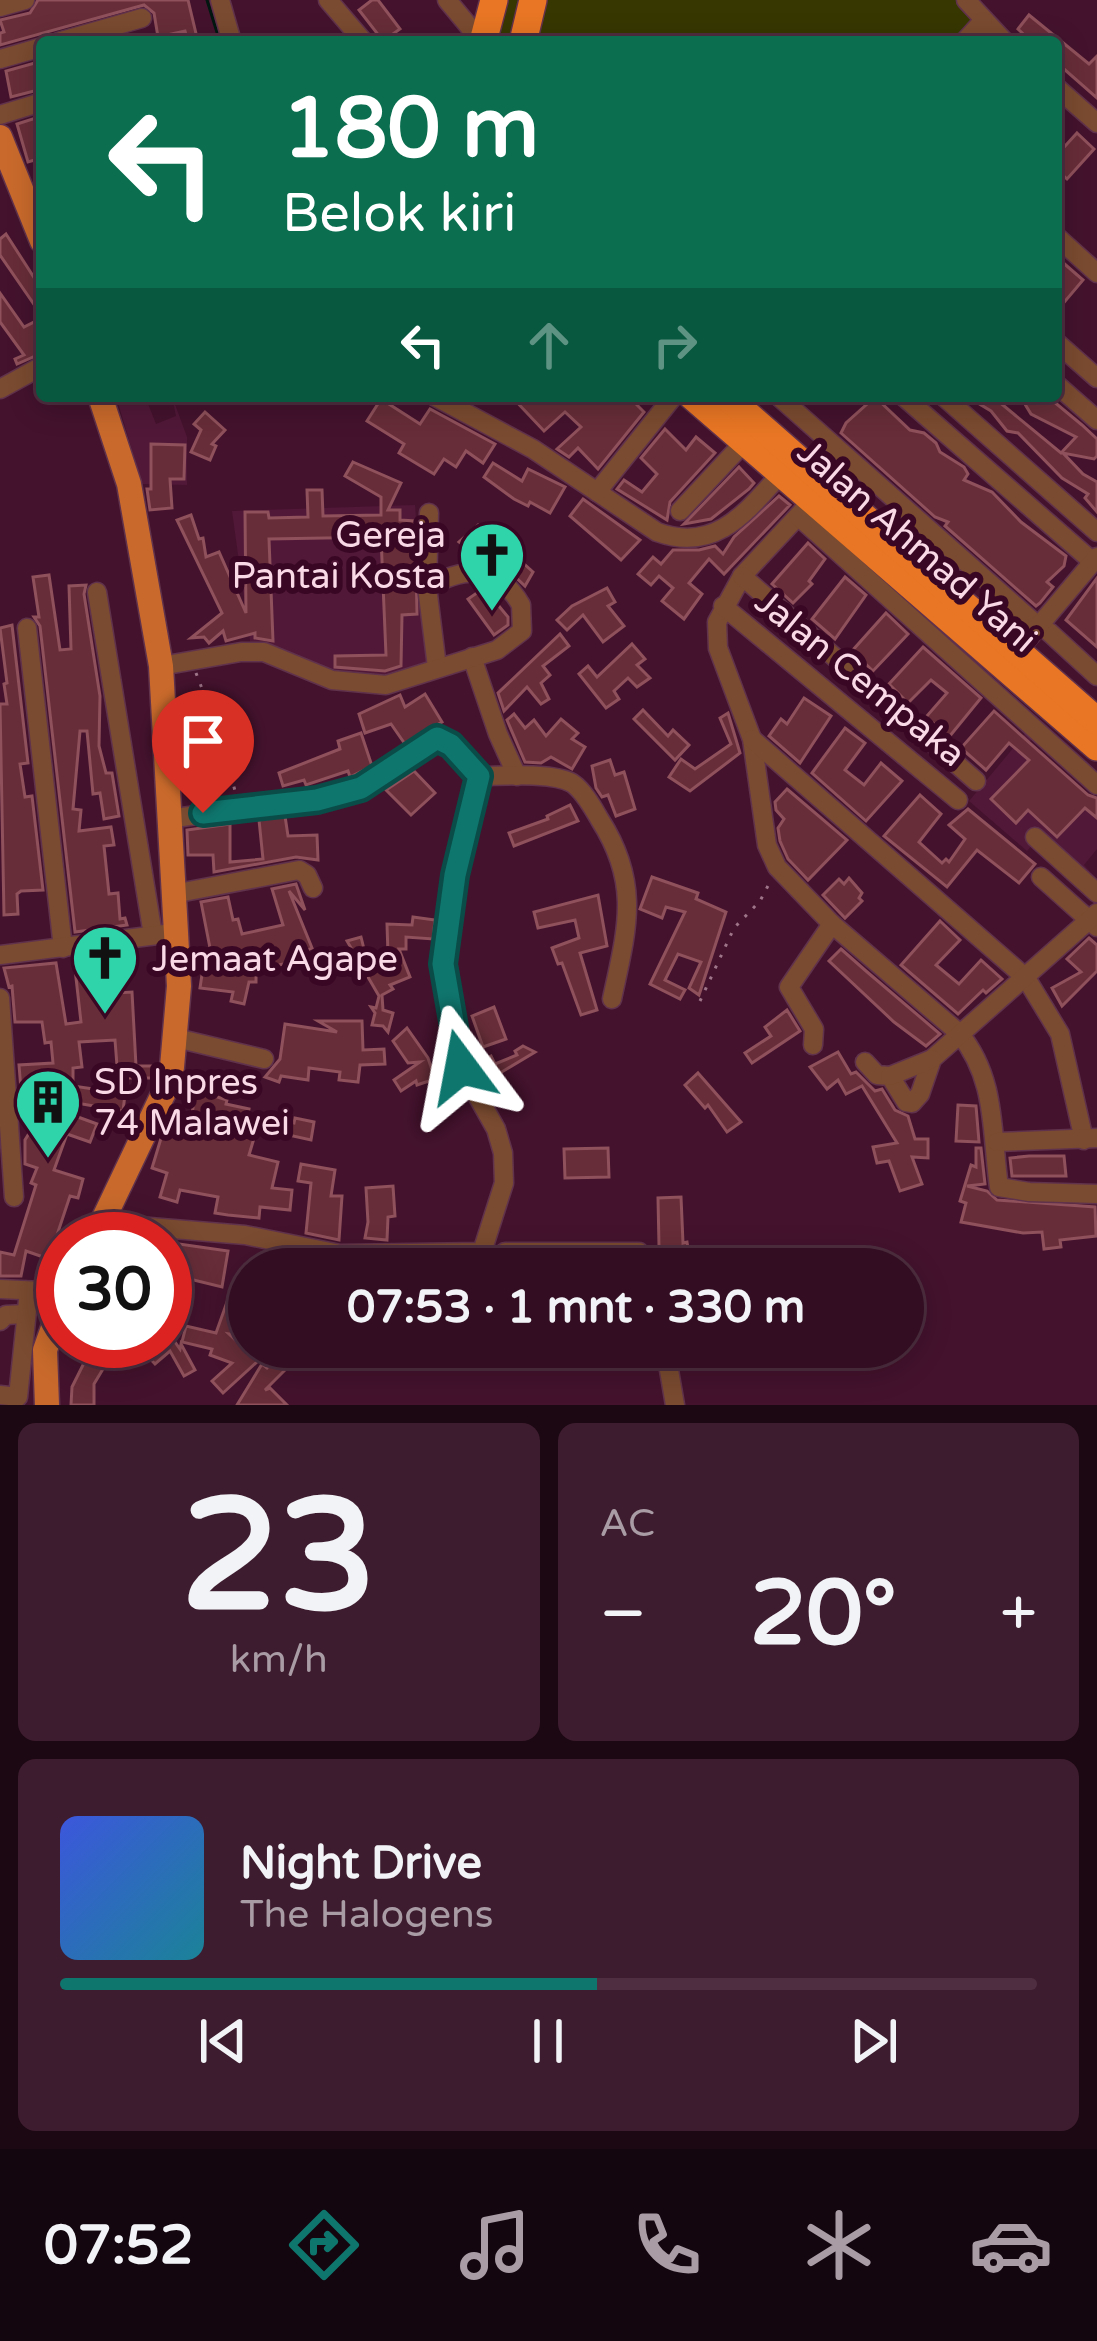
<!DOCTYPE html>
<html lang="id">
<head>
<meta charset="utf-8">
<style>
	body { margin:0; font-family:"Varela Round",sans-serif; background:#3e1c2f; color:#f1f3f6; height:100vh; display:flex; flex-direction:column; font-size:45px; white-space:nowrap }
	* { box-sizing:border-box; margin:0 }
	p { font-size:39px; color:#a99ca5 }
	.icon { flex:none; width:66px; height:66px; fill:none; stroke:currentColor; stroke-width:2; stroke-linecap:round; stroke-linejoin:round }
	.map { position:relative; height:1405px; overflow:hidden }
	.side { display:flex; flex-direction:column; gap:18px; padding:18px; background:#1c0813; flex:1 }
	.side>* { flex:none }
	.guide { position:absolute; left:36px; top:36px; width:1026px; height:366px; border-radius:12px; box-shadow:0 6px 30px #0003,0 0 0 3px #4e2e40; background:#0b6e4f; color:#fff; overflow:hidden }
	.speed { position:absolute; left:36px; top:1212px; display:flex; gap:24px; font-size:60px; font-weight:700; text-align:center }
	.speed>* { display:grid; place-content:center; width:156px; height:156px; border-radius:50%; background:#330e22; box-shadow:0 6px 30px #0003,0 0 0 3px #4e2e40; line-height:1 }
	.speed .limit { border:18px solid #d22; background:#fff; color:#111 }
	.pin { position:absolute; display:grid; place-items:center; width:102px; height:102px; color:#fff; margin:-123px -51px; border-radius:50% 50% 50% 0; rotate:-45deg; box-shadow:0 0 12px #0007 }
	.pin .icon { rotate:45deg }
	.me { position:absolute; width:132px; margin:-66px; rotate:347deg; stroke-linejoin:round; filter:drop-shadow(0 0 9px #0008) }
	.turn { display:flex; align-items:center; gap:42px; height:252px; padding:0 48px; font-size:54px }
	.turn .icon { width:156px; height:156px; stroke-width:2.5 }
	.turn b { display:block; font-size:84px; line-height:102px }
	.lanes { display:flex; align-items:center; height:114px; padding:0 48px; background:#0003; justify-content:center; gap:60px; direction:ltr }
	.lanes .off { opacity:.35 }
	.big { font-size:90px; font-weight:700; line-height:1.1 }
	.side .widget { flex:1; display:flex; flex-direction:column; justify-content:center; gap:18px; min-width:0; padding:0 42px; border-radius:18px; background:#3e1c2f }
	.side .dial { align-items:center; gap:0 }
	.dial b { font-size:156px; line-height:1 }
	.song { display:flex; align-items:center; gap:36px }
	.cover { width:144px; height:144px; border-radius:18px; background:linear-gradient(135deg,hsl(230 70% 55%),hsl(190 70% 35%)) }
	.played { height:12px; border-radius:6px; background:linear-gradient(90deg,#0f766e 55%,#4e2e40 55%) }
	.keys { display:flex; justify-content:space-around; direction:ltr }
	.heat { display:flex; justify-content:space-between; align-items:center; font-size:66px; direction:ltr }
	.side .tiles { flex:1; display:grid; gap:18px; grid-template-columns:1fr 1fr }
	.widget:last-child { grid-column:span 2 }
	.trip { position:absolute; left:228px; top:1248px; width:696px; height:120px; border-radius:60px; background:#330e22; box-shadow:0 6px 30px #0003,0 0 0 3px #4e2e40; font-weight:700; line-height:120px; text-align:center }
	.dock { display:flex; height:192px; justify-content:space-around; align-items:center; background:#14060e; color:#a99ca5 }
	.dock .icon { width:84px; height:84px }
	.dock .active { color:#0f766e }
	.dock b { font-size:54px; color:#f1f3f6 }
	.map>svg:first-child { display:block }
	.built { fill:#511838; fill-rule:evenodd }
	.green { fill:#363701 }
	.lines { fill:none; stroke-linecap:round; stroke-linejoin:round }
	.stream { stroke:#011710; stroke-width:3 }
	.building { fill:#672d38; stroke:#8f515b; stroke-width:3; fill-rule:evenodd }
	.minor-casing { stroke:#61324b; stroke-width:21 }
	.major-casing { stroke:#61324b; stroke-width:27 }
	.highway-casing { stroke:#61324b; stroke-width:30 }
	.path { stroke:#9f758a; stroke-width:3; stroke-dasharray:3 9; stroke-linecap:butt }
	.minor { stroke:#7a4b30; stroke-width:18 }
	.major { stroke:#c96a2c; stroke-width:24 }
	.highway { stroke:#e87624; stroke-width:27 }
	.route-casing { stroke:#0a4d48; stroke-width:30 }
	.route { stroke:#0f766e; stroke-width:21 }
	.labels { text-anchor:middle; stroke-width:12; stroke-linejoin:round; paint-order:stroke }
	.poi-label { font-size:36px; fill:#fad9e7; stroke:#390724; text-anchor:start }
	.street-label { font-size:36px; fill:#fad9e7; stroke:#390724 }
</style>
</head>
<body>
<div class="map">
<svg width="1097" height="1405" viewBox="0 0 1097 1405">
	<rect width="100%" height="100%" fill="#44122d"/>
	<g class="built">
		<path d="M116,396H122L123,401L145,396L156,424L176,416L172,396L187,437V485L142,484Z"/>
		<path d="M415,505L427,667L400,681L369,682L300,666L276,649L251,648L232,511ZM245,512H269L268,592L246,591ZM375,516V537L276,538V518ZM399,538L403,643L387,644L381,539Z"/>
		<path d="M1034,723L1033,738L1020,752L1097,818V849L1084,865L1097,879L1043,833L1027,851L969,801ZM1026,763L1051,786L1015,822L991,799Z"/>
	</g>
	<path class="green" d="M487,0H956L977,26L962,42H476Z"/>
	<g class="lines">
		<path class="stream" d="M207,0L220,42"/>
	</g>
	<g class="building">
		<path d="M38,0H188L198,42H188L185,31L158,37L154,13L144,5L0,45V33L4,32L0,20L30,13Z"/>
		<path d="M372,0H378L400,29L383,41L359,10Z"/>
		<path d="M1029,15L1089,64L1097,56V98L1056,62V42H1032L1018,29Z"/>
		<path d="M42,61V89L11,97L6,71Z"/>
		<path d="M42,116V158L28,162L17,124Z"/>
		<path d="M1077,133L1094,149L1067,179L1056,169V156Z"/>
		<path d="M6,234L42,290V316L0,255V239Z"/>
		<path d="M1060,260L1083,280L1056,312V264Z"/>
		<path d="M0,293L24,327L42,318V353L17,364L15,359L24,355L0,322Z"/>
		<path d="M511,396H628L644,412L598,469L578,448L569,457L557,449L581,427L565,412L544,431Z"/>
		<path d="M966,396H992L1061,453L1076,437L1031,414L1020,396H1047L1082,425L1097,439V456L1094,459L1063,453L1083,474L1097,482V512L1085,498L1088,494L1062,478L1018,433L1007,431L991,411Z"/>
		<path d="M875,397L910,430L924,433L936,443L940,452L964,467L968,474L964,480L992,492L1021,522L1066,556L1064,566L1047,582L1053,587L1040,603L1036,606L945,526L948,522L935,517L841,433L846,423Z"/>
		<path d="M381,399L420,424L430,409L495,444L483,463L466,451L456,467L444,459L434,474L399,453L404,444L367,421Z"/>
		<path d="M205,412L225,430L212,444L216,446L210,460L191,452L201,430L194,424Z"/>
		<path d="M665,429L686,450L696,437L715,453L670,502L667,520L617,489L624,480L642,492L657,474L641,458Z"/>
		<path d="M151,444L185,445L184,479H170L172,508L150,510L147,489H151Z"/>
		<path d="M353,462L401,483L388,510H400V520L415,521L417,614L402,615L401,666L385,671L335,667V656L386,655L381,537L269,539L273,641L255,638V633L226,641L223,631L209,643L204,637L191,638L222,613L177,520L191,515L199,539L203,538L206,557L219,552L246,613L245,512H268L269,518L308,517L307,490H322L323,516L381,515V497L345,476Z"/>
		<path d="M493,463L522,481L528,469L565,487L550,513L530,502L528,506L514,499L484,477Z"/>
		<path d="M739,467L754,483L749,489L711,519L684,524Z"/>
		<path d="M779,496L790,505L724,574L709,559L689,583L702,594L684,619L662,601L673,588L659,576L651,585L638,574L653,557L661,564L673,550H699L715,546L723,554L734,537Z"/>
		<path d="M583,499L640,540L621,560L570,516Z"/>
		<path d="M478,525L499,548L502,544L533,572L525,586L508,570L481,559L459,542Z"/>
		<path d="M808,543L825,559L809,581L812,584L793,603L772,584Z"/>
		<path d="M49,575L60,650L71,649L69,586L86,585L84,594L100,696L99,746L106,773H112L119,816L104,819L100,793L93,794L87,731H80L73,809L81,810L79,831L111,827L114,845L104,846L109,894L118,893L120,919L125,918L127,925L75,932L40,626L34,617H39L33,577Z"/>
		<path d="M845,577L866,595L835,639L812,619Z"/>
		<path d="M1097,578V647L1066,620Z"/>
		<path d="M484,588L508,617V625L494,635L468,599Z"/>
		<path d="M607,588L615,602L608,606L624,626L603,642L583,615L567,630L557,620L572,606Z"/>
		<path d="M886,613L908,634L873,671L852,651Z"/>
		<path d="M12,625L28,763L20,764L25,797L32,796L43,890L21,891L17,894L18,914L4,915L0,704H7L4,684L7,683L0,628Z"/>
		<path d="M560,634L569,646L543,666L550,675L541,683L549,699L541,704L527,687L504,711L498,693Z"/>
		<path d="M632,644L645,659L637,665L650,678L637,687L628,678L614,691L619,699L606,708L579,674L588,666L597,677Z"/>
		<path d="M923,647L981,698L949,737L926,717L947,693L931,680L908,703L889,684Z"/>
		<path d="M425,694L442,722L405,744L391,724L365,733L359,714L400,695L405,707Z"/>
		<path d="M804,698L831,716L800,763L769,736L781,719L787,724Z"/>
		<path d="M643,710L668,736L673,730L689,745L675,760L634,719Z"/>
		<path d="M994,711L1088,795L1097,798V818L1085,808L1057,837L1028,810L1016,823L991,799L1029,760L1009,743L986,770L961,748Z"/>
		<path d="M728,713L740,753L690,791L669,777L681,759L695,769L731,744L720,718Z"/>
		<path d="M514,714L525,728L534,720L546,736L561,719L578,733L572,739L585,747L572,769L551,757L541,763L525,762L507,720Z"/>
		<path d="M845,728L865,743L845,770L864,785L881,763L902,781L866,821L812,773Z"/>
		<path d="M361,733L372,766L350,777L348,771L306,785L304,780L283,786L279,773L340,749L338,741Z"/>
		<path d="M610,760L615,775L624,772L635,809L616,816L608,795L602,797L596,788L592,766Z"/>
		<path d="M414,771L435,793L411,815L386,790Z"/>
		<path d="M787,789L847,840L808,880L788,859L780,841L778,828L784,819L776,810L775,802Z"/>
		<path d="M920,795L941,814L919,842L942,863L946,859L949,862L965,839L949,825L968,809L1035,864L1019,883L977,850L947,887L884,836Z"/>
		<path d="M570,805L578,821L514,846L509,833L548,819L547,816Z"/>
		<path d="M285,816L288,836L317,835L318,860L296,857L214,872L213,855H188L187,830L230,824V862L263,859L259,820Z"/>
		<path d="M652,877L698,893L696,899L726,912L699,995L689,988L701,962L678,954L665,980L685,990L680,999L650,984L685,912L666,907L662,918L640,909Z"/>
		<path d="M849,878L862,893L859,898L862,901L845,918L823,895L839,879L844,884Z"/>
		<path d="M296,884L305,910L289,891L312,948L294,956L297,961L256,970V982H249L244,1004L231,1001L233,992L200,988L203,968H198L197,954L211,953L201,902L228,897L233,920L238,919L242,934L283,925L272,889Z"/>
		<path d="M598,895L607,946L580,953L597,1010L581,1015L562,963L558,964L552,948L579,938L575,920L538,928L534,912Z"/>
		<path d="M413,917L435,920L433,939L406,937V949H399L410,977L390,985L393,989L382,995L383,1010L393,1013L388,1032L383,1026L372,1025L375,1013L371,1007L376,1008L379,996L347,941L361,937L368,965L388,954L387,924L412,925Z"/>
		<path d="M940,921L960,940L936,965L959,984L981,960L1002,979L986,993L983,990L958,1014L901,965Z"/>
		<path d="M1089,938L1097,945V971L1062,1006L1052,988L1081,972L1067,959Z"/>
		<path d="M841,949L866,971L940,1034L926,1046L894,1022L829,961Z"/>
		<path d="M96,958L100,994L132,992L136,1066H153L152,1078H127L123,1111L59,1100L22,1102L19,1065L53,1063L51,1042L45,1043L42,1022H15L12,986L9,987L4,968L56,963L66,1024L81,1022L74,960ZM115,1040L117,1066H107V1091L73,1086V1068L82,1067L79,1042Z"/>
		<path d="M494,1007L506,1039L483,1047L472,1016Z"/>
		<path d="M787,1010L800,1031L752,1063L745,1053L771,1036L765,1027Z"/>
		<path d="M318,1021H362L363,1050L384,1049L385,1064L360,1065L358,1082L339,1080L340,1072L309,1068L308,1080L281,1076L279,1082L265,1077L280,1059L285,1024L337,1032Z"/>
		<path d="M407,1028L428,1058L435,1079L417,1085L416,1081L401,1091L394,1080L420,1062L408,1063L393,1041Z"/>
		<path d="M523,1046L535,1052L485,1082L475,1064L491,1056L495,1064L517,1055L515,1051Z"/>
		<path d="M838,1052L851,1074L856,1072L875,1091L882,1089L895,1110L908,1116L915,1139H928V1158L912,1157L922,1184L900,1191L889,1161L877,1163L873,1147L897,1143L862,1086L846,1094L838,1080L827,1089L810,1067Z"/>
		<path d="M698,1073L741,1122L727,1132L708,1105L705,1108L685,1085Z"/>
		<path d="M197,1085L215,1087L214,1096L227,1100L226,1104L249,1109L248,1114L294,1123L295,1118L314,1122L311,1140L257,1128L249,1155L278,1162L272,1188L292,1190L290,1210L260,1207L259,1218L228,1215L215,1213L218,1197L180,1190L177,1202L160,1197L167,1173L152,1168L162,1135L165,1129L188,1136Z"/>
		<path d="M958,1105L976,1106L979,1142L956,1141Z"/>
		<path d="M56,1109L97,1124L90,1142L67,1134L54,1170L83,1179L78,1198L70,1196L49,1259L26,1251L21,1276H0V1252L14,1255L36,1185L31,1183L37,1168L25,1164V1140L36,1122L48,1130Z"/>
		<path d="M608,1148L609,1177L565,1178L564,1149Z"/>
		<path d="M976,1148H981L985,1184L967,1186L987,1191L997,1200L1095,1207L1096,1236L1060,1240L1061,1247L1044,1249L1042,1232L1023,1233L961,1222L966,1203L960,1201L971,1165L976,1167Z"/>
		<path d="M1029,1156H1064L1066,1176H1012L1010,1158Z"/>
		<path d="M301,1164L335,1170L331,1196H342L339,1240L306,1233L311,1183L298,1181Z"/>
		<path d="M393,1186L395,1216L388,1217L387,1240L365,1238L368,1222L366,1188Z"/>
		<path d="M681,1197L683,1243L687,1242L691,1267L664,1269L659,1246L658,1198Z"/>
		<path d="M165,1242L228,1251L222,1287L165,1273Z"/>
		<path d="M227,1302L237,1304L233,1322L249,1324V1337L229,1334L258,1361L223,1393L212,1381L232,1363L210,1355L212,1349L182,1342L186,1326L216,1333Z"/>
		<path d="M165,1328L180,1349L181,1344L195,1370L184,1376L170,1351L155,1364L140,1348L120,1358L115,1349L94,1384V1405H71L72,1387L95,1341H165Z"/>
		<path d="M276,1347H304L309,1353L293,1367L291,1364L265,1390L270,1388L287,1405H237L262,1364L267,1368L281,1352Z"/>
	</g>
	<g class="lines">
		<g class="minor-casing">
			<g id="minor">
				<path d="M220,0L232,42"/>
				<path d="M328,0L364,42"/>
				<path d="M447,0L482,42"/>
				<path d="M966,0L1005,42"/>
				<path d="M0,7L25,0"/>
				<path d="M58,42L142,18"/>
				<path d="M964,42L983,21"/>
				<path d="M0,59L42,47"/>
				<path d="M1056,87L1097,123"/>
				<path d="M0,115L42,102"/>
				<path d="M1056,236L1097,273"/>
				<path d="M1056,342L1097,378"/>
				<path d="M1056,384L1097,420"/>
				<path d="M0,389L42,366"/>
				<path d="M434,396L533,449L657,532C720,555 751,505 788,466"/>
				<path d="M778,396L1038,626"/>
				<path d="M903,396L1093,562"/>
				<path d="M943,396L1097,532"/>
				<path d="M597,492L673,397"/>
				<path d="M811,502L742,576L717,622L718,648L752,739L767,845L777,867L832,924L959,1033C997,1079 991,1132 999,1187L1029,1192L1097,1194"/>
				<path d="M680,511L736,451"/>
				<path d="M429,513L427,587L437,667"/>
				<path d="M798,516L1097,785"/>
				<path d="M742,576L976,781"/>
				<path d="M97,592L153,935"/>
				<path d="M723,606L958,800"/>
				<path d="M27,628L63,948"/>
				<path d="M1049,632L1097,676"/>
				<path d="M1016,653L1097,557"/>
				<path d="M472,657L498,734L517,776"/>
				<path d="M161,666L241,652H264L332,680L386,685L497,650L522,631L521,605C497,563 465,567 427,587"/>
				<path d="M752,739L1026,978L1060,1034L1084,1140"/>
				<path d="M168,819L345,794L373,783L437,738L451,745L479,776C502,776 552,772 572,783C584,791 593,808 600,820C641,884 627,929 612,999"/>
				<path d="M1035,837L1097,893"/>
				<path d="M1041,877L1097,927"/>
				<path d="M173,894L299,870L307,875L313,888"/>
				<path d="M0,955L165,934"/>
				<path d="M0,998L14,1197"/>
				<path d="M176,1038L264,1059"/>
				<path d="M813,1045L814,1029L789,987L832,924"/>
				<path d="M865,1062L877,1075L890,1076L906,1102L912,1103L920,1094L932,1059L1097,913"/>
				<path d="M890,1076L932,1059"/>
				<path d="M997,1142L1097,1138"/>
				<path d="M102,1223L245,1235L340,1254L482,1252L504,1183L503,1153L496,1129L461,1067L443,964L455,875L479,776"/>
				<path d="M505,1252H639L651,1269"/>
				<path d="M0,1289L63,1292"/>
				<path d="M0,1321L6,1315L25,1314"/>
				<path d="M665,1347L675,1405"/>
				<path d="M0,1395L18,1397L29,1291"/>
			</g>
		</g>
		<g class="major-casing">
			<g id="major">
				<path d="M0,137L42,241"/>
				<path d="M94,1239L166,1088L172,1067L179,986L161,666L129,484L100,396"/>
				<path d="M47,1405L45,1350L63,1300"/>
			</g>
		</g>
		<g class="highway-casing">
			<g id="highway">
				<path d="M483,42L494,0"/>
				<path d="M523,42L533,0"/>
				<path d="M692,396L1097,747"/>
				<path d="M726,396L1097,721"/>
			</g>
		</g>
		<g class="path">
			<path d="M196,673L223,743L236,795"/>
			<path d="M700,1001L734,928L760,901L771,880"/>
		</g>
		<use href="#minor" class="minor"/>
		<use href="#major" class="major"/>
		<use href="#highway" class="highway"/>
	</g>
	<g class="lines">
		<g class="route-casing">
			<path id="route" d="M203,813L317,800L361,788L437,738L451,745L479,776L455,875L443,964L461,1067"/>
		</g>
		<use href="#route" class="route"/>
	</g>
	<defs>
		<g id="church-pin" transform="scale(3.45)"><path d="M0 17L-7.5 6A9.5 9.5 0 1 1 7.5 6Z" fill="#2fd4aa" stroke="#390724"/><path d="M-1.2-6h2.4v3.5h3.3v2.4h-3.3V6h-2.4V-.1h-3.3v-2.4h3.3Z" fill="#111"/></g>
		<g id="building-pin" transform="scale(3.45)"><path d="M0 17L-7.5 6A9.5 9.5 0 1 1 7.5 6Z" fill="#2fd4aa" stroke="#390724"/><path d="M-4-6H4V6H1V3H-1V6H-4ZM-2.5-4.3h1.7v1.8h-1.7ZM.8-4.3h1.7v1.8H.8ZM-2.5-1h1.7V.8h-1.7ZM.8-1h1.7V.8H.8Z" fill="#111"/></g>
	</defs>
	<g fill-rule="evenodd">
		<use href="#church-pin" x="492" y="555"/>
		<use href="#church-pin" x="105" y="958"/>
		<use href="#building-pin" x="48" y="1102"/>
	</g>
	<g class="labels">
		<g class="poi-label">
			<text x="446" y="547" text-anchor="end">Gereja<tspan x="446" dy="41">Pantai Kosta</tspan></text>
			<text x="152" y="971">Jemaat Agape</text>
			<text x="94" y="1094">SD Inpres<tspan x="94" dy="41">74 Malawei</tspan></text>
		</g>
		<g class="street-label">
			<text transform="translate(918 545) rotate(41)" y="13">Jalan Ahmad Yani</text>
			<text transform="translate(861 677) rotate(39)" y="13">Jalan Cempaka</text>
		</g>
	</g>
</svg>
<div class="speed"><div class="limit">30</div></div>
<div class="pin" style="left:203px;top:813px;background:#d93025"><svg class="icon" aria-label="arrive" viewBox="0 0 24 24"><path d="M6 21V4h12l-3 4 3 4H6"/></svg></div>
<svg class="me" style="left:461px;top:1067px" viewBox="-20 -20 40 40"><path d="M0-17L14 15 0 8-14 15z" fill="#0f766e" stroke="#fff" stroke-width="4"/></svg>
<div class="trip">07:53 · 1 mnt · 330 m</div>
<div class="guide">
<div class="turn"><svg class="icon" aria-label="left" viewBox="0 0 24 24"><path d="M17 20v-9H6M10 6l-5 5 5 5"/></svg><div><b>180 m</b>Belok kiri</div></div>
<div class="lanes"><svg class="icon" aria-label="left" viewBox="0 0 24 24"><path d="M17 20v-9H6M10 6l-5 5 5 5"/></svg><svg class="icon off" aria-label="ahead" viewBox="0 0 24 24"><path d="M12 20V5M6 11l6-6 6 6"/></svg><svg class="icon off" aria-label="right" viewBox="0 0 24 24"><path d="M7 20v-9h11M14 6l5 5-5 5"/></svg></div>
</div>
</div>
<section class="side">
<div class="tiles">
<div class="widget dial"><b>23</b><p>km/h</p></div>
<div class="widget"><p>AC</p>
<div class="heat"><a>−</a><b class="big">20°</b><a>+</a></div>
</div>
<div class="widget">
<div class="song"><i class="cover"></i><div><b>Night Drive</b><p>The Halogens</p></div></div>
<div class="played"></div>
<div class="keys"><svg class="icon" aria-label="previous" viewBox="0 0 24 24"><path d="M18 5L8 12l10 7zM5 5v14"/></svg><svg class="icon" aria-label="pause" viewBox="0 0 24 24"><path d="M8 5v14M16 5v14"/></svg><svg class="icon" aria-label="next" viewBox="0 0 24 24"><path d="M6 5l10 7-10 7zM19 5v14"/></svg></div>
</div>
</div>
</section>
<nav class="dock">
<b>07:52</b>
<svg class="icon active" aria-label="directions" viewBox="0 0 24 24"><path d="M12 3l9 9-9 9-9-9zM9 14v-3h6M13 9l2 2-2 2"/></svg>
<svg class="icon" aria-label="music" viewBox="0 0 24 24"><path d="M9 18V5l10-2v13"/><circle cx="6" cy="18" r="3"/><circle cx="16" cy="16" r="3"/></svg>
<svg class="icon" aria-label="phone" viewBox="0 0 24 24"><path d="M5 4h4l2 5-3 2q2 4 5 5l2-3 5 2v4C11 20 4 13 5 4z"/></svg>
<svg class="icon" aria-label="climate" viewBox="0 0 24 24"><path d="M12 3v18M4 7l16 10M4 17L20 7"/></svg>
<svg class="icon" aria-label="car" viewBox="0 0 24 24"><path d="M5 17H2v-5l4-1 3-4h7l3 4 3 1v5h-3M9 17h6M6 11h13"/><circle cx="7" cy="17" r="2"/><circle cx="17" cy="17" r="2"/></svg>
</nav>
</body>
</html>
